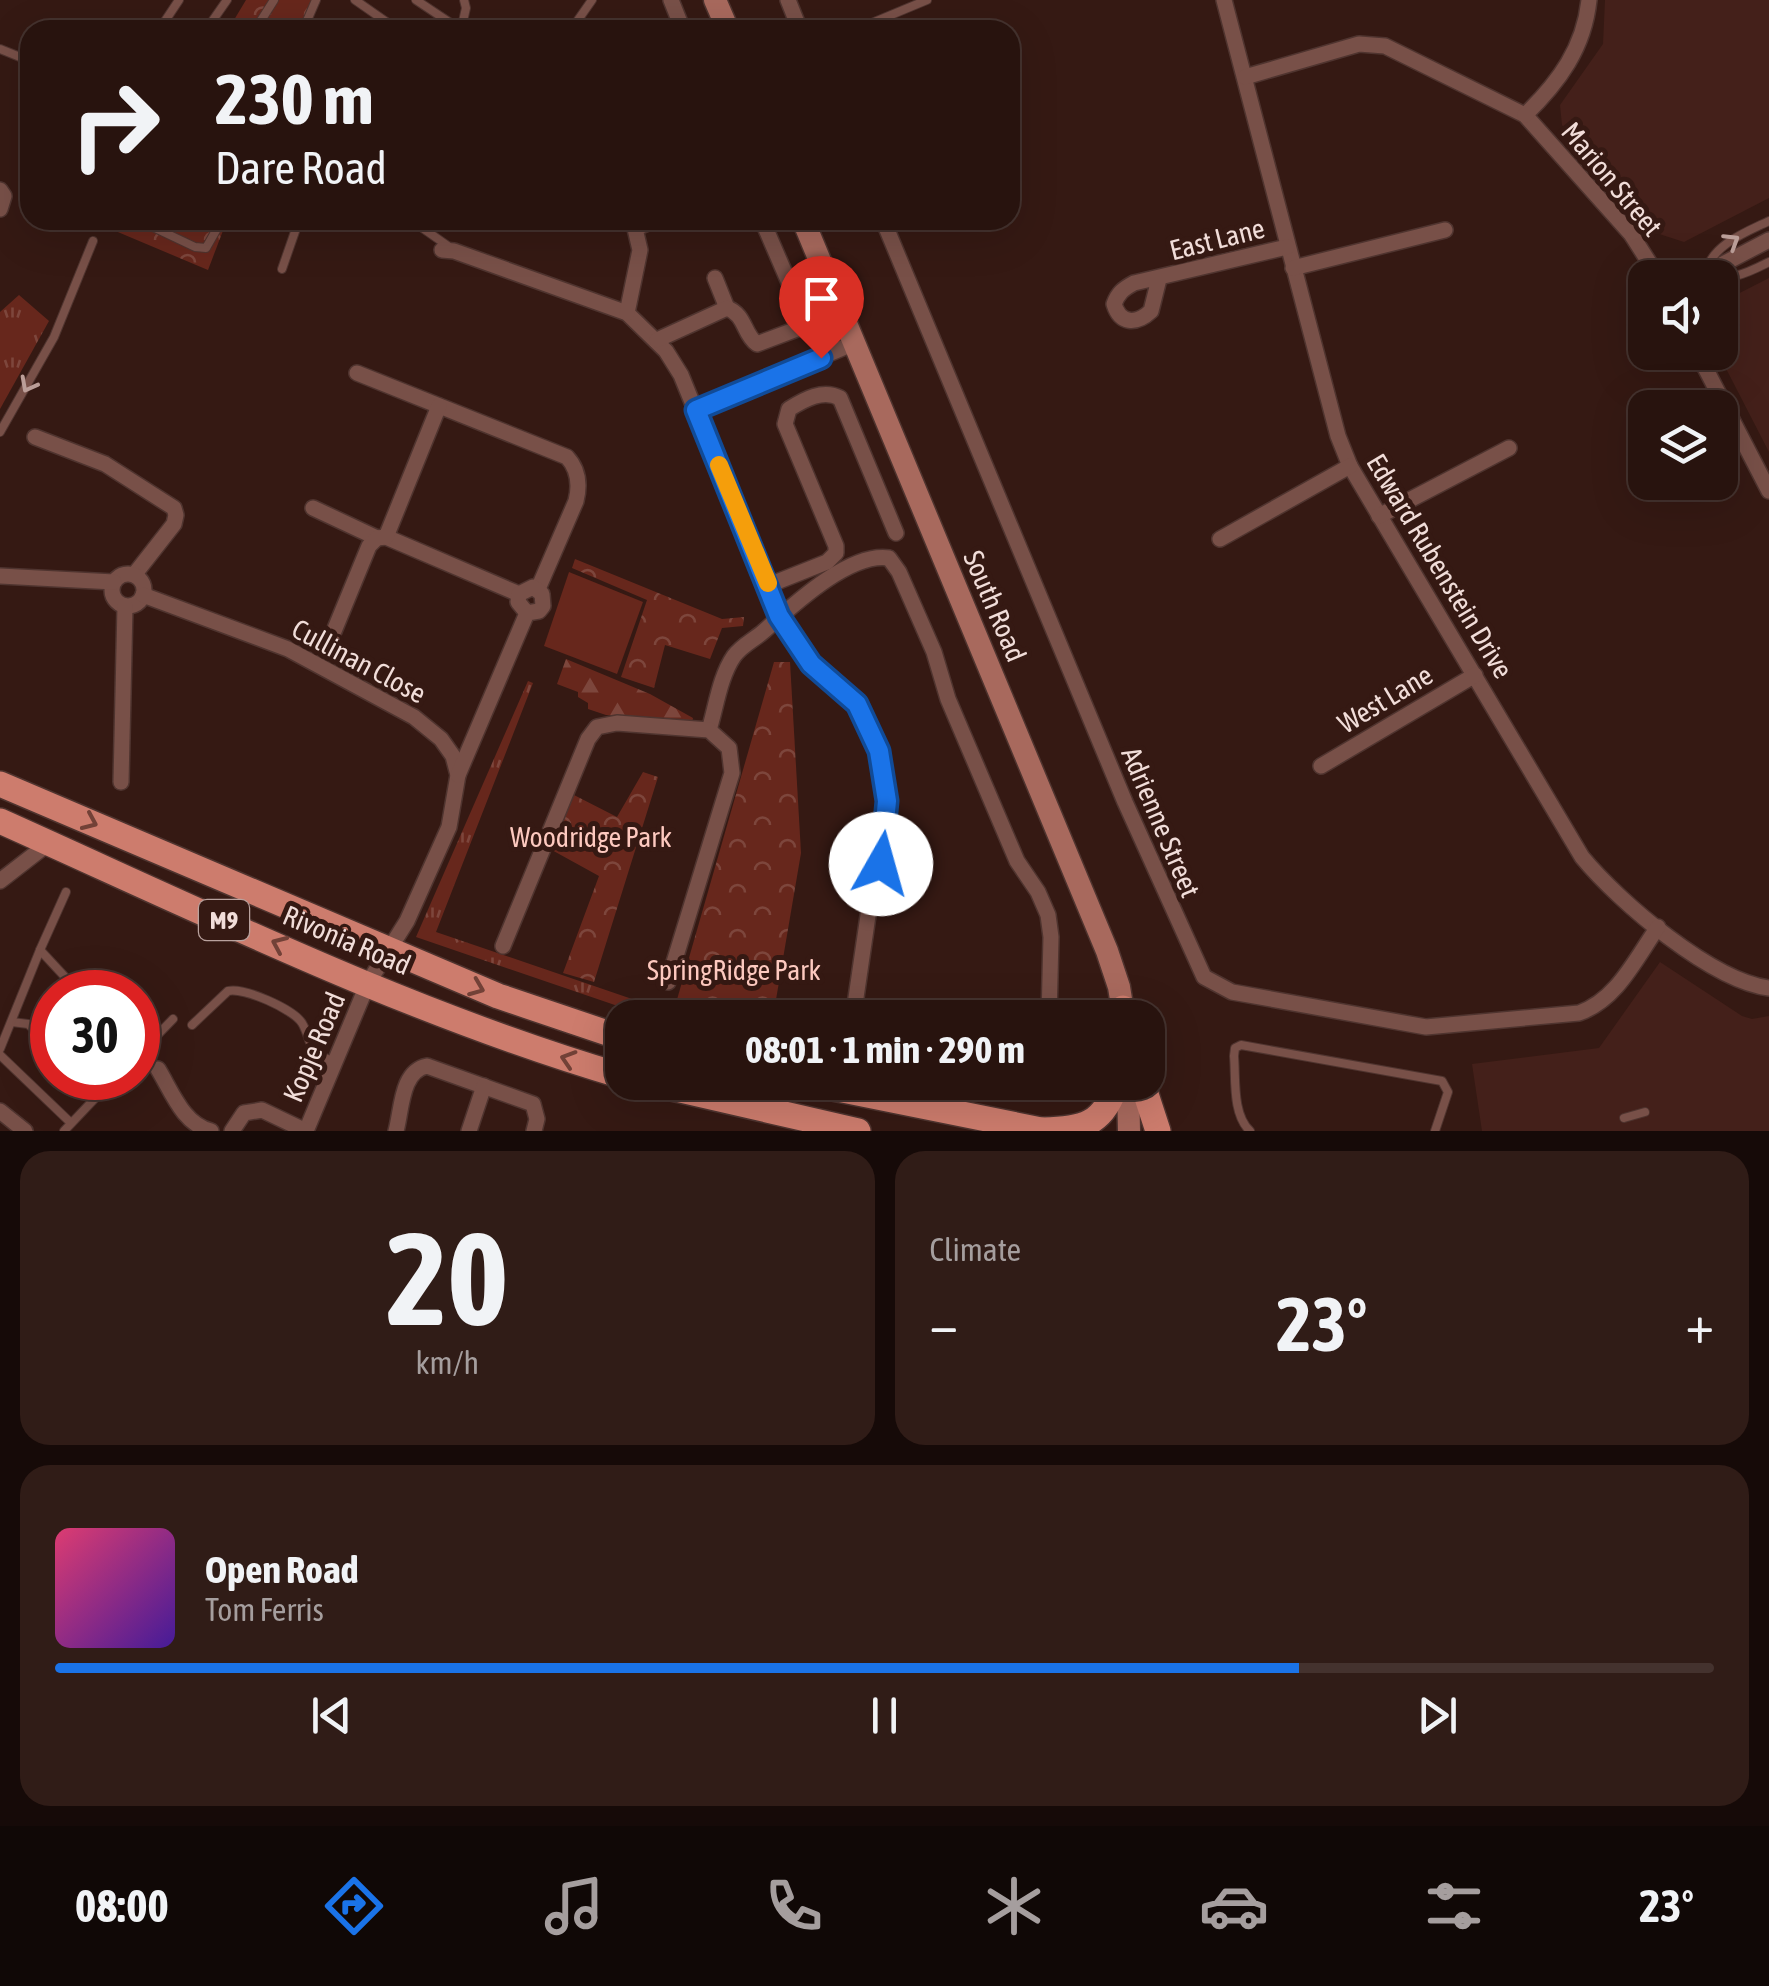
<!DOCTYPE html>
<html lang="en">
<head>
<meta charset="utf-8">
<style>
	body { margin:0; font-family:"Asap Condensed",sans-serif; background:#301c17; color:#f1f3f6; height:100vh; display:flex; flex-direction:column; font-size:38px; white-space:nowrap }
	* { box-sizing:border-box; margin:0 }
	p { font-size:32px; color:#a59e9e }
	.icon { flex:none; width:55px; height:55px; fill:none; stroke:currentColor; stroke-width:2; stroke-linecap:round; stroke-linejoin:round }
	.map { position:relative; height:1131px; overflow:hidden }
	.sheet { display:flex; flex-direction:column; gap:20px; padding:20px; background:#160a08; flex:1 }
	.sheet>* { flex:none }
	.guide { position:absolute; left:20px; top:20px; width:1000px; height:210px; border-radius:30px; box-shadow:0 10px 40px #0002,0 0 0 2px #44322e; background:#28130e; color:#f1f3f6; overflow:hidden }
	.fabs { position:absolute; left:1628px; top:260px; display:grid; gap:20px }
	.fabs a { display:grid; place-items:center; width:110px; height:110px; border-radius:20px; background:#28130e; box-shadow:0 10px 40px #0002,0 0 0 2px #44322e; font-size:50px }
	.speed { position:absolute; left:30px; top:970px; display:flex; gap:20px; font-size:50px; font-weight:700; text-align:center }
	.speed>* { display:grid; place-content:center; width:130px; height:130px; border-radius:50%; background:#28130e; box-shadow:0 10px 40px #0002,0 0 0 2px #44322e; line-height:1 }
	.speed .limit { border:15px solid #d22; background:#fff; color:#111 }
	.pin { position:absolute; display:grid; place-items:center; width:85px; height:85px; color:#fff; margin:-102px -42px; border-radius:50% 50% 50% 0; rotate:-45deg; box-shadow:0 0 10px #0007 }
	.pin .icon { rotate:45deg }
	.me { position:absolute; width:110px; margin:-55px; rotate:7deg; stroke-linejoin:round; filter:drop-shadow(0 0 8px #0008) }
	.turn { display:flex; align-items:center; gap:35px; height:210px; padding:0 30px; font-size:45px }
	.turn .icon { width:130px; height:130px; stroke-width:2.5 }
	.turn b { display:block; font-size:70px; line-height:85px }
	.big { font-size:75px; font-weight:700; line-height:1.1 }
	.sheet .tile { flex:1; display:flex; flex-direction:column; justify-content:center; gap:15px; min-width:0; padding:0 35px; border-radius:30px; background:#301c17 }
	.sheet .dial { align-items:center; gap:0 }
	.dial b { font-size:130px; line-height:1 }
	.song { display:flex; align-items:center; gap:30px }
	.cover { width:120px; height:120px; border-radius:15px; background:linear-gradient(135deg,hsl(340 70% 55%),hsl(260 70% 35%)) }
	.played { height:10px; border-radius:5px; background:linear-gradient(90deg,#1a73e8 75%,#44322e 75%) }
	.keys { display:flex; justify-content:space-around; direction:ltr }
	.heat { display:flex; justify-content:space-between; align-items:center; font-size:55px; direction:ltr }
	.sheet .tiles { flex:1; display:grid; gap:20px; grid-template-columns:1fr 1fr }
	.tile:last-child { grid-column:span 2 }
	.trip { position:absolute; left:605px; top:1000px; width:560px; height:100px; border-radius:30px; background:#28130e; box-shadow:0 10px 40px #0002,0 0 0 2px #44322e; font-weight:700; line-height:100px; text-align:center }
	.tabs { display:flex; height:160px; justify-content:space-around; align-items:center; background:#100806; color:#a59e9e }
	.tabs .icon { width:70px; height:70px }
	.tabs .on { color:#1a73e8 }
	.tabs b { font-size:45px; color:#f1f3f6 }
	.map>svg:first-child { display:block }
	.built { fill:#44201a }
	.grass { fill:url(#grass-tufts) }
	.forest { fill:url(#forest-firs) }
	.park { fill:url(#park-crowns) }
	.pitch { fill:#67271c }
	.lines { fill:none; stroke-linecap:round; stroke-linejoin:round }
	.lane-casing { stroke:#4f342f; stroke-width:10 }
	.street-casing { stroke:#4f342f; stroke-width:18 }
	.secondary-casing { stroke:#4f342f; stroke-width:25 }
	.primary-casing { stroke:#4f342f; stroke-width:28 }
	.lane { stroke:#785048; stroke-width:8 }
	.street { stroke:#785048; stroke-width:15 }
	.secondary { stroke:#a8695d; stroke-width:22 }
	.primary { stroke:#cd7c6d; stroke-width:25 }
	.oneway { stroke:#bb9e98 }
	.oneway2 { stroke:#724137 }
	.route-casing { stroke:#114b97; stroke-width:25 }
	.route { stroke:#1a73e8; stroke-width:18 }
	.slow { stroke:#f59e0b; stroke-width:18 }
	.labels { text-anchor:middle; stroke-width:10; stroke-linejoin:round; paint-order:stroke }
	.shield { fill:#351913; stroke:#b9a29e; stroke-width:2.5 }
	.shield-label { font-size:25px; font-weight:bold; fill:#f1ddd9 }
	.street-label { font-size:28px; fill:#f1ddd9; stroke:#351913 }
	.park-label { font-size:28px; fill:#fdc9bf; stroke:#351913 }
</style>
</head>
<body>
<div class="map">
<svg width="1769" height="1131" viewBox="0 0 1769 1131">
	<defs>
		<pattern id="grass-tufts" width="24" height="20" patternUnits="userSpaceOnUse" patternTransform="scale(2.5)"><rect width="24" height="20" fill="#67271c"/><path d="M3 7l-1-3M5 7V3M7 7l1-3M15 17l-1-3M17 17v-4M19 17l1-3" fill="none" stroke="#7d463c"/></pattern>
		<pattern id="forest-firs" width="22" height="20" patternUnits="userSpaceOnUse" patternTransform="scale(2.5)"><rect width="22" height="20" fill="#67271c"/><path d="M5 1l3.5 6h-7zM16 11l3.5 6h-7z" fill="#7d463c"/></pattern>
		<pattern id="park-crowns" width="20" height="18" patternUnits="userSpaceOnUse" patternTransform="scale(2.5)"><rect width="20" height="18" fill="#67271c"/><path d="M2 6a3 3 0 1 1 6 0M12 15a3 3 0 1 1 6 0" fill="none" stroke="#7d463c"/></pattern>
	</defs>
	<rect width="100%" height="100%" fill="#351913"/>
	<g class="built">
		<path d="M1605,0H1769V198L1684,242L1653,232L1562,125L1560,105L1603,44Z"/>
		<path d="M1769,278V452L1718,353L1720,303Z"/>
		<path d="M1660,962L1742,1016L1752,1019L1769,1016V1131H1482L1472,1064L1599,1048Z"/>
	</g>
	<g class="grass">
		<path d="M19,295L49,321L0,409V312Z"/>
		<path d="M528,681L533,683L436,932L667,1011L664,1017H650L416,937Z"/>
	</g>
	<path class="forest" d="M566,659L650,694L693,718L692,723L606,715L588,709V703L578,697V692L557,684Z"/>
	<g class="park">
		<path d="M246,0H314L302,30H228Z"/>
		<path d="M111,220H227L208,270L106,227Z"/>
		<path d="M575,559L722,619L744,617L743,626L722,628L710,659L665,645L654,688L621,677L647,600L572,568Z"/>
		<path d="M774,662H790L801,853L773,1017H672Z"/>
		<path d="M643,772L658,777L594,982L563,973L599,876L550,849L572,794L617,817Z"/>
	</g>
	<path class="pitch" d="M569,572L643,602L617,674L544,646Z"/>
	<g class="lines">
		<g class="lane-casing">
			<g id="lane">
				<path d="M355,0L398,30"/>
				<path d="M416,0L461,30"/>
				<path d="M159,30L179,0"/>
				<path d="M206,30L227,0"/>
				<path d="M255,30L274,0"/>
				<path d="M303,30L316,0"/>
				<path d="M461,30L466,8L464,0"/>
				<path d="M571,30L592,0"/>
				<path d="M855,30L927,0"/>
				<path d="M0,49L30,61"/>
				<path d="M25,165L30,173"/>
				<path d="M138,220L195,247L206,248L222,220"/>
				<path d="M411,220L448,246"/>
				<path d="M1769,221C1744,233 1714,244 1705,272C1729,283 1747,273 1769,262"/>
				<path d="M282,269L299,220"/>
				<path d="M0,432L54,337L93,241"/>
				<path d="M40,950L66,892"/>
				<path d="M12,1022L28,1024L52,1047"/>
				<path d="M192,1025L228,991C244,987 293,1009 302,1023C308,1033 309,1044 315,1054L335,1062"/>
				<path d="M0,1049L40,950L79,992"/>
				<path d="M0,1055L71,1123"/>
				<path d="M138,1055L173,1019"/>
				<path d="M101,1092L116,1078"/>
				<path d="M1624,1118L1645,1112"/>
				<path d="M64,1131L101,1092L85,1078"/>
				<path d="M1250,1131C1232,1114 1236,1079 1234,1056L1235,1048L1241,1045L1442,1081L1448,1092L1435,1131"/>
			</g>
		</g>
		<g class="street-casing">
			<g id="street">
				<path d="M671,0L683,30"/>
				<path d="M788,0L800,30"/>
				<path d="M1224,0L1338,436L1350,466L1582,857C1619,902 1712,981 1769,988"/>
				<path d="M1245,77L1359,44L1385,46L1525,115L1631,234L1659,278"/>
				<path d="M1525,115C1559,82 1584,48 1589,0"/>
				<path d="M0,190L4,196L0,209"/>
				<path d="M883,220L1125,802L1204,977L1232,992L1426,1027L1579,1013C1617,1000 1636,958 1658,927"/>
				<path d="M636,228L655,220"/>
				<path d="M442,250L454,251L627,313L666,351L681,375L779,616L811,665L857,703L883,763L886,833L870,902L853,1018"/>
				<path d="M1293,268L1445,230"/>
				<path d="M715,278L727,308"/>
				<path d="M1696,278L1769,240"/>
				<path d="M1159,279L1151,311C1136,325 1120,324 1114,304C1118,293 1123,289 1134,283L1287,247"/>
				<path d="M627,313L640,250L633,220"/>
				<path d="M657,340L727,308C746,315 743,334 757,344L797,329L800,308L762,220"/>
				<path d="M1697,352L1769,491"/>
				<path d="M357,373L567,457C579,470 580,485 576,501L538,589"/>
				<path d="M696,410L852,344"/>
				<path d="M35,437L105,464L174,508L176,515L174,524L134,575"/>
				<path d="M313,508L377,538"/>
				<path d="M1379,516L1509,448"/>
				<path d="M386,537L519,594"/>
				<path d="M1220,539L1350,466"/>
				<circle cx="128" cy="590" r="16"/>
				<path d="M0,576L114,582"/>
				<path d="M769,585L827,562L836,553V546L785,424L789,409C805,399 823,389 840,398L896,533"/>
				<path d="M143,595L288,649L414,717L441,739L453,756L458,775L449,827L407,921L368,983L306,1131"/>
				<path d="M332,636L369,546L377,538L386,537L439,406"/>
				<path d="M709,730C716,707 720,676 734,656C742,645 754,640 764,631C792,606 849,552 889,558L899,572L934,652L948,699L1017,861L1038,892L1048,915L1051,937L1049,1018"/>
				<path d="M1321,766L1475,675"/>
				<path d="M458,775L527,613L539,611L543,606L542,594L533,587L519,594L518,602L527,613"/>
				<path d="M121,782L125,606"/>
				<path d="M0,881L49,843"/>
				<path d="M503,946L588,739L597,727L617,723L709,730L729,748L732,773L668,982"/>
				<path d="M158,1069C172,1092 183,1124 211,1131"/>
				<path d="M0,1111L25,1131"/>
				<path d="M232,1131L244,1113L262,1110L306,1131"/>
				<path d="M396,1131C402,1109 401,1071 427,1066L533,1104L537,1119L534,1131"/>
				<path d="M469,1131L484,1086"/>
			</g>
		</g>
		<g class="secondary-casing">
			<g id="secondary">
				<path d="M715,0L728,30"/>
				<path d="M803,220L1107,951L1119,987L1124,1018"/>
				<path d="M1128,1082L1129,1131"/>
			</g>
		</g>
		<g class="primary-casing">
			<g id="primary">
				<path d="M0,784L498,996L622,1038"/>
				<path d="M0,821C203,912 408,1013 622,1076"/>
				<path d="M1123,1008L1126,1018"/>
				<path d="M646,1082L858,1131"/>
				<path d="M803,1082L1046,1131"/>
				<path d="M1142,1082L1158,1131"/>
				<path d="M1043,1130C1083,1129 1104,1125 1117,1082"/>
			</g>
		</g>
		<use href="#lane" class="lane"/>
		<use href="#street" class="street"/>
		<use href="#secondary" class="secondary"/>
		<use href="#primary" class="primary"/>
	</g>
	<defs><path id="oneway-chevron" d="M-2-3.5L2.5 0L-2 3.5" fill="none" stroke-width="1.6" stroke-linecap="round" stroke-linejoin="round" transform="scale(2.5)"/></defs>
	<g class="oneway">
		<use href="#oneway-chevron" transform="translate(1732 241) rotate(-32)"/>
		<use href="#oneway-chevron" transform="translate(28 385) rotate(118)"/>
	</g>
	<g class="oneway2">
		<use href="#oneway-chevron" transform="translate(90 822) rotate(24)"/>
		<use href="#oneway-chevron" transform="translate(279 944) rotate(-156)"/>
		<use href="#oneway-chevron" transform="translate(477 988) rotate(22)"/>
		<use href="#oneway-chevron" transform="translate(568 1059) rotate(-162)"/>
	</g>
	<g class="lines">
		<g class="route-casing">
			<path id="route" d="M821,358L696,410L779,616L811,664L857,704L879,751L887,801L881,864"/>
		</g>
		<use href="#route" class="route"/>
		<path class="slow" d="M719,465L768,583"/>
	</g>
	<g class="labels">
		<rect class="shield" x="199" y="900" width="50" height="40" rx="8"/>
		<g class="shield-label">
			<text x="224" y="929">M9</text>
		</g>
		<g class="street-label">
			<text transform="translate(1612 179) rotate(50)" y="10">Marion Street</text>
			<text transform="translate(1217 239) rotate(-14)" y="10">East Lane</text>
			<text transform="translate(1440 566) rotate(59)" y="10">Edward Rubenstein Drive</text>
			<text transform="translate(995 606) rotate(67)" y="10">South Road</text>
			<text transform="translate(359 661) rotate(28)" y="10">Cullinan Close</text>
			<text transform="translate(1385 699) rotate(-31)" y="10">West Lane</text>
			<text transform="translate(1161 822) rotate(67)" y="10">Adrienne Street</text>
			<text transform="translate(347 940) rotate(23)" y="10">Rivonia Road</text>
			<text transform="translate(314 1047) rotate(-67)" y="10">Kopje Road</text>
		</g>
		<g class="park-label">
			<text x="591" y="847">Woodridge Park</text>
			<text x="734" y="980">SpringRidge Park</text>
		</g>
	</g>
</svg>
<div class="fabs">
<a><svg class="icon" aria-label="sound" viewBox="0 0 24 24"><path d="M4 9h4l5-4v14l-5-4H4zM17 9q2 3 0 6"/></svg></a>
<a><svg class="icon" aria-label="layers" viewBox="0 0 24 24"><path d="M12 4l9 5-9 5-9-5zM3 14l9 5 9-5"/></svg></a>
</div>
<div class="speed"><div class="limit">30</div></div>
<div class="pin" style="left:821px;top:358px;background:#d93025"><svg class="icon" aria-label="arrive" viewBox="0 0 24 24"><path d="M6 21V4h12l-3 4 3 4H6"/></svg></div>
<svg class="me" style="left:881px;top:864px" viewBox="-20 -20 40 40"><circle r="19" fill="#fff"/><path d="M0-13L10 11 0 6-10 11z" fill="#1a73e8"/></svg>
<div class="trip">08:01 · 1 min · 290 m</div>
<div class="guide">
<div class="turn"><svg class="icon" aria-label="right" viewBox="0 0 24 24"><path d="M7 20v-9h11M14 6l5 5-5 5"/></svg><div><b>230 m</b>Dare Road</div></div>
</div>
</div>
<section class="sheet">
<div class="tiles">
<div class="tile dial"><b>20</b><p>km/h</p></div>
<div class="tile"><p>Climate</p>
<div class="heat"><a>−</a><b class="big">23°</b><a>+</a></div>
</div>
<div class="tile">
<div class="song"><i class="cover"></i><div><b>Open Road</b><p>Tom Ferris</p></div></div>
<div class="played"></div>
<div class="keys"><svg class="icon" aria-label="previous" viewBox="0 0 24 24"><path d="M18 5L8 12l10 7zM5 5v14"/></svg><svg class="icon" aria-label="pause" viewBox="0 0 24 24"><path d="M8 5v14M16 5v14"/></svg><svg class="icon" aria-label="next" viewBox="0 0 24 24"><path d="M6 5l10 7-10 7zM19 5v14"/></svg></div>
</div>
</div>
</section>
<nav class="tabs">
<b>08:00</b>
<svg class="icon on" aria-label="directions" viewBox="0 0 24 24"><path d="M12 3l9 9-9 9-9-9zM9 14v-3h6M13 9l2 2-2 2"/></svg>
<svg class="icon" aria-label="music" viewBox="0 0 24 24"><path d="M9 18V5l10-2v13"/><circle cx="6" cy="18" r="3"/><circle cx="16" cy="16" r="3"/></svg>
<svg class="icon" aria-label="phone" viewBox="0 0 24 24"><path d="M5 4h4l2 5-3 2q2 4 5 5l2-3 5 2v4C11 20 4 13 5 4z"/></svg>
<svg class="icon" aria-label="climate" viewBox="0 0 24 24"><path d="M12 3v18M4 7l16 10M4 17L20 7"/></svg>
<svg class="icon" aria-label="car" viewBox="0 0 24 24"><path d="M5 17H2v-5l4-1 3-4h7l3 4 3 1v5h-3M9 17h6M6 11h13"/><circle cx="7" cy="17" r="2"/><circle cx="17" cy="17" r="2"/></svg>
<svg class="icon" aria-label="filters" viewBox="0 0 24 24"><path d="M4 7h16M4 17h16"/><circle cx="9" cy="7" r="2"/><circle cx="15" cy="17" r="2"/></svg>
<b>23°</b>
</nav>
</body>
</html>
